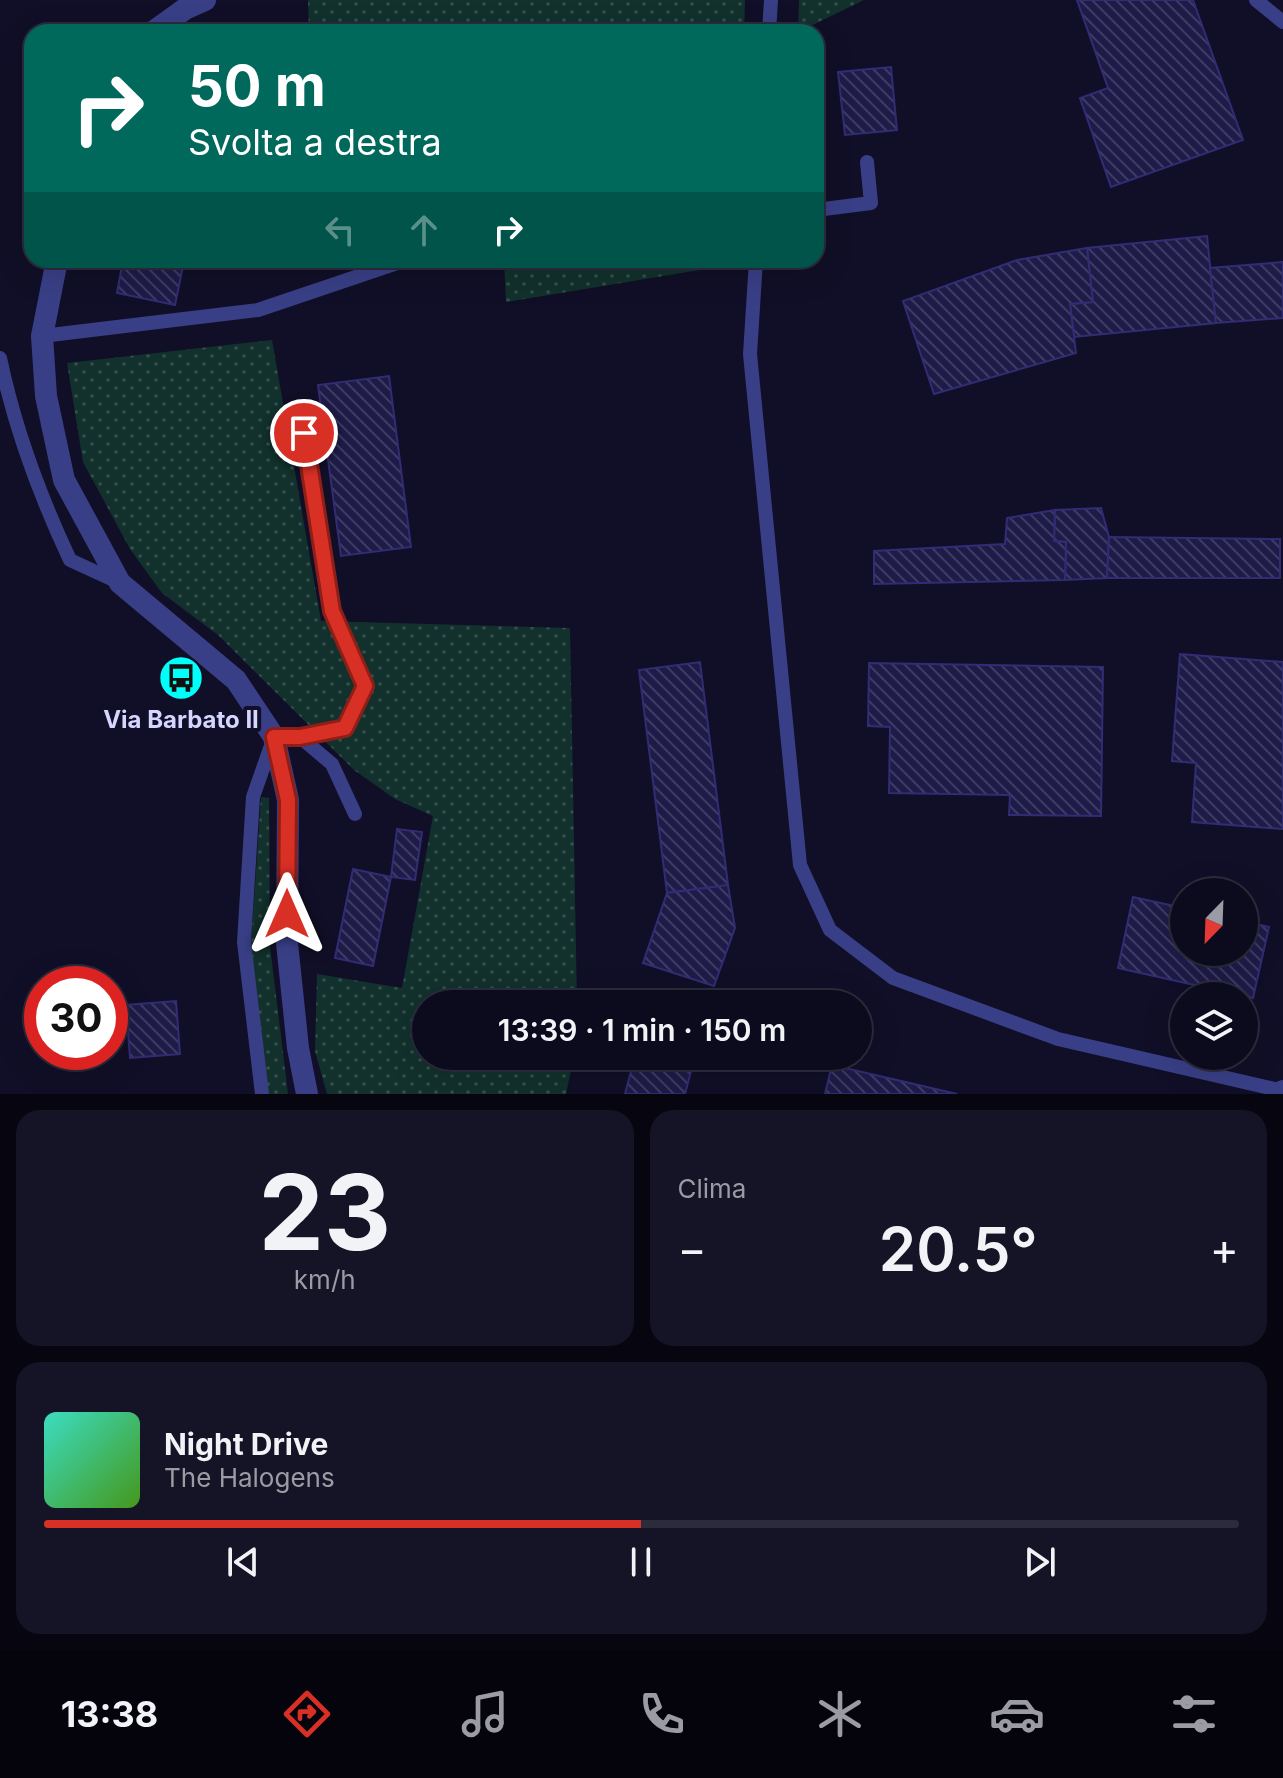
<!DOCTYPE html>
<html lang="it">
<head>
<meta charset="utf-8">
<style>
	body { margin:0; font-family:Inter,sans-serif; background:#151426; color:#f1f3f6; height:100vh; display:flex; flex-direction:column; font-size:30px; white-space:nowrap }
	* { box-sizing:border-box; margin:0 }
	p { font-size:26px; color:#9a9ba4 }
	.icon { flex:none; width:44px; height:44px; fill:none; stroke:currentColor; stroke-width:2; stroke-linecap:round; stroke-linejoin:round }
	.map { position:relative; height:1094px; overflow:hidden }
	.panel { display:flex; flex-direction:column; gap:16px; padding:16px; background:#070610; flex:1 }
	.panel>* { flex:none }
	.top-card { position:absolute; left:24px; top:24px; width:800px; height:244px; border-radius:24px; box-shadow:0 8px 32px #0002,0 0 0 2px #2c2b3b; background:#00695c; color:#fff; overflow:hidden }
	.needle { width:52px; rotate:203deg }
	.controls { position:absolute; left:1170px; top:878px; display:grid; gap:16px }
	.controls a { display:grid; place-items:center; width:88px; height:88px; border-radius:50%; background:#0c0b1d; box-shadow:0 8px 32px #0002,0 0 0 2px #2c2b3b; font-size:40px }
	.speed { position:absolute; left:24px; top:966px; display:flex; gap:16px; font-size:40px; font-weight:700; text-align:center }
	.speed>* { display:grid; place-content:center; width:104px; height:104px; border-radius:50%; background:#0c0b1d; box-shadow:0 8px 32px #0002,0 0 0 2px #2c2b3b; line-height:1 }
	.speed .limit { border:12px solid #d22; background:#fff; color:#111 }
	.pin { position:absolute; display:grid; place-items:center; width:68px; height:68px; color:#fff; margin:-34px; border:4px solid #fff; border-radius:50%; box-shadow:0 2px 8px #0007 }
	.me { position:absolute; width:88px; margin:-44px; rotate:0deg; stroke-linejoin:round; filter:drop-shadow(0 0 6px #0008) }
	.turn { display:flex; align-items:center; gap:28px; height:168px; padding:0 32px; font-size:36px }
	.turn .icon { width:104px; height:104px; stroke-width:2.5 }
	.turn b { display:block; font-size:56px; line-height:68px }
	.lanes { display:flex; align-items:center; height:76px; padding:0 32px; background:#0003; justify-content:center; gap:40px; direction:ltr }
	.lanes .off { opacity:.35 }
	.big { font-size:60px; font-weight:600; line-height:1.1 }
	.panel .widget { flex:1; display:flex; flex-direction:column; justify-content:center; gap:12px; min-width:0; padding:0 28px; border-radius:24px; background:#151426 }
	.panel .dial { align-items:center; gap:0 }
	.dial b { font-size:104px; line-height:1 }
	.song { display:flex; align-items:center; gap:24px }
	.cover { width:96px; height:96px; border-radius:12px; background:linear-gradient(135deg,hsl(170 70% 55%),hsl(100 70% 35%)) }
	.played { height:8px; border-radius:4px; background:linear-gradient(90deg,#d93025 50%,#2c2b3b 50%) }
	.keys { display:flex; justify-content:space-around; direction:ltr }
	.heat { display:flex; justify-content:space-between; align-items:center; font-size:44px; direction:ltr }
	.panel .tiles { flex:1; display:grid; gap:16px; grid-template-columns:1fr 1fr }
	.widget:last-child { grid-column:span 2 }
	.trip { position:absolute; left:412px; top:990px; width:460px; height:80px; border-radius:40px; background:#0c0b1d; box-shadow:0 8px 32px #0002,0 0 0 2px #2c2b3b; font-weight:600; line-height:80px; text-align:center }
	.menu { display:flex; height:128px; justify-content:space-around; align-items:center; background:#05040c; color:#9a9ba4 }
	.menu .icon { width:56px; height:56px }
	.menu .active { color:#d93025 }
	.menu b { font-size:36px; color:#f1f3f6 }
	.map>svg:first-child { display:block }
	.grass { fill:url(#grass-dots) }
	.building { fill:url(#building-back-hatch); stroke:#322c74; stroke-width:2 }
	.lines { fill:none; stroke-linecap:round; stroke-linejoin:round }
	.service { stroke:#393f86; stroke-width:14 }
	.minor { stroke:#393f86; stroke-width:22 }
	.route-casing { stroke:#8d1f18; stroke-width:20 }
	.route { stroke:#d93025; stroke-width:14 }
	.labels { text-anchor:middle; stroke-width:8; stroke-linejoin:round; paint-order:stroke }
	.poi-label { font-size:24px; font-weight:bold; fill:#d5d5ff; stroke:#100f27 }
</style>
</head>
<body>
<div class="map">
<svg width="1283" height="1094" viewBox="0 0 1283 1094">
	<defs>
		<pattern id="grass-dots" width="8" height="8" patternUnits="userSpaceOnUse" patternTransform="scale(2)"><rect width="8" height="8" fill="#12312c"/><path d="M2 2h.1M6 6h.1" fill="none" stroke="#344e4c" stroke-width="1.8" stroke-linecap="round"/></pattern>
		<pattern id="building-back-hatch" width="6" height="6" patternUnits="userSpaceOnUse" patternTransform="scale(2)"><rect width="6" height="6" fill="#1e1b48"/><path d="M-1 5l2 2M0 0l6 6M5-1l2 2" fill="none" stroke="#3e3b63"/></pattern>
	</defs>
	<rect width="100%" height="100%" fill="#100f27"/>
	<g class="grass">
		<path d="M308,0H745L744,32H309Z"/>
		<path d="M799,0H864L798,32Z"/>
		<path d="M504,260H730V265L506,302Z"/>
		<path d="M272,340L321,621L570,628L577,1004H426V1056H574L566,1094H327L315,1051L317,974L402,988L433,816L395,799L354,770L218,635L162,593L130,549L83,462L67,363Z"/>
		<path d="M261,797L269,798L270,946L288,1094H268L251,946Z"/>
	</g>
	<g class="building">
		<path d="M1077,0H1193L1243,140L1111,187L1080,98L1108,88Z"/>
		<path d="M891,67L897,130L845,135L838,72Z"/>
		<path d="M1207,236L1216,323L1074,337L1070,304L1093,302L1087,248Z"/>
		<path d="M1087,248L1093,302L1070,304L1076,353L934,394L903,301L1017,260Z"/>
		<path d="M123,260H153L183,266L175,305L117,293Z"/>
		<path d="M1283,262V318L1216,323L1210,268Z"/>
		<path d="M389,376L411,547L341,556L318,385Z"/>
		<path d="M1101,508L1109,537L1107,578L1065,580L1066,542L1054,541L1055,510Z"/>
		<path d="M1055,510L1054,541L1066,542L1065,580L874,584V551L1005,544L1007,518Z"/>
		<path d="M1109,537L1280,539V578H1107Z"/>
		<path d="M1180,654L1283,662V829L1192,822L1196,763L1172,761Z"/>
		<path d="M700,662L728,885L667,893L639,670Z"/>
		<path d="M869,663L1103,667L1101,816L1009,815L1010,795L889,793L890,727L868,726Z"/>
		<path d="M397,829L422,832L415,880L391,877Z"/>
		<path d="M353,869L391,877L373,966L335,958Z"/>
		<path d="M728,885L735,928L714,986L643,963L667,893Z"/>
		<path d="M1133,897L1184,908V952H1244V921L1269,927L1253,998L1118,968Z"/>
		<path d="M176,1001L180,1054L130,1058L126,1005Z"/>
		<path d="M635,1056H695L685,1094H625Z"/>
		<path d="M832,1065L957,1094H825Z"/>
	</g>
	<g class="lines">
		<g class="service">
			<path d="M1256,0L1283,22"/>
			<path d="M769,32L771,0"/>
			<path d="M816,210L871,203L867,162"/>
			<path d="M756,260L750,354L800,865L830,930L893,978L1058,1039L1283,1091"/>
			<path d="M42,336L258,310L406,260"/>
			<path d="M0,358C15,430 39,494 70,560L120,583"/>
			<path d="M300,737L345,728L365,686L332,611L304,433"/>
			<path d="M262,1094L244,942L253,797L274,737H300L332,764L355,814"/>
		</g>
		<g class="minor">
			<path d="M153,32L185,9L205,0"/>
			<path d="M57,260L42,336L46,396L64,480L120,583L236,680L274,737L288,800L287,943L298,1048L307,1094"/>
			<path d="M1281,1094L1283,1091"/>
		</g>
	</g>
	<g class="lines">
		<g class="route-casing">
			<path id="route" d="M287,914L288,800L274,737H300L345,728L365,686L332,611L304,433"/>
		</g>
		<use href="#route" class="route"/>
	</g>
	<defs>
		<g id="bus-disc" transform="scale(2.3)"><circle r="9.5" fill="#01fffa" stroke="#100f27"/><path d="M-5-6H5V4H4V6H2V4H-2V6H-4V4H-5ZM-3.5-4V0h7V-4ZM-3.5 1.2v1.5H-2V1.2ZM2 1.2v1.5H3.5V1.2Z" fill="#111"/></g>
	</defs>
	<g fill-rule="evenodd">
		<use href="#bus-disc" x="181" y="678"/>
	</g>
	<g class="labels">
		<g class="poi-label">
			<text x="181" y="728">Via Barbato II</text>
		</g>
	</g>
</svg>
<div class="controls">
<a><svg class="needle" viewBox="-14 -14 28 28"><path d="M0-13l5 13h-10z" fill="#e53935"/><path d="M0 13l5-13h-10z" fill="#9a9ba4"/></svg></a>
<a><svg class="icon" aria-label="layers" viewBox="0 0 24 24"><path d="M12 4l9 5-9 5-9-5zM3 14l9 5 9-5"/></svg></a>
</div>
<div class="speed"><div class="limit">30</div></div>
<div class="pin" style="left:304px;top:433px;background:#d93025"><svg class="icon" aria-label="arrive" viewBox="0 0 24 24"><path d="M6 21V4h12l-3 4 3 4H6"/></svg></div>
<svg class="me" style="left:287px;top:914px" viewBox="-20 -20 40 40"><path d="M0-17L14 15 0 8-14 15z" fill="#d93025" stroke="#fff" stroke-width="4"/></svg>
<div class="trip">13:39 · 1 min · 150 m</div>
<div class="top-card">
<div class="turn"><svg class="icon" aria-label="right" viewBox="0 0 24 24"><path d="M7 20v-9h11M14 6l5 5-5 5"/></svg><div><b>50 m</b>Svolta a destra</div></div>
<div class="lanes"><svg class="icon off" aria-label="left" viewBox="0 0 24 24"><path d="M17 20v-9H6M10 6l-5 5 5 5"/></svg><svg class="icon off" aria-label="ahead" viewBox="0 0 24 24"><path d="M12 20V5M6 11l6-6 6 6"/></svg><svg class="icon" aria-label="right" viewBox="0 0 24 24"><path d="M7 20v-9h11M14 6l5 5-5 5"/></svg></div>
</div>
</div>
<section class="panel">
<div class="tiles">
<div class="widget dial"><b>23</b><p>km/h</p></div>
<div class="widget"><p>Clima</p>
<div class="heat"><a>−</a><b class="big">20.5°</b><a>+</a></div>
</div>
<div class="widget">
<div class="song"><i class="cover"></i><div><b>Night Drive</b><p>The Halogens</p></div></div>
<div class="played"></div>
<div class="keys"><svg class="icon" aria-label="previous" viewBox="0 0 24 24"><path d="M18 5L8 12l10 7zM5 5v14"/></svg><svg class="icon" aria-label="pause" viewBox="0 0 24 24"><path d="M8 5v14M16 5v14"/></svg><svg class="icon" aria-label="next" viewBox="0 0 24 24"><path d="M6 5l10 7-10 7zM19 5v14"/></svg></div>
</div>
</div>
</section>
<nav class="menu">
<b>13:38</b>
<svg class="icon active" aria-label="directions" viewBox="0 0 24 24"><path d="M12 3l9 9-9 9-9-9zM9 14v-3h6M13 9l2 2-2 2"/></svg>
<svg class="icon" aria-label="music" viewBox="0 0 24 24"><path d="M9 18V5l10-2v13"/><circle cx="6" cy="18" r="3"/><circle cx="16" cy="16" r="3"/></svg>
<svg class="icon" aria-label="phone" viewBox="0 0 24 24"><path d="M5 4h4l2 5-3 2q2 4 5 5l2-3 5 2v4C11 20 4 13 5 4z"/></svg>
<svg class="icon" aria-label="climate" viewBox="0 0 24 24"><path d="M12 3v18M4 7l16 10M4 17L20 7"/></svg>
<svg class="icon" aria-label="car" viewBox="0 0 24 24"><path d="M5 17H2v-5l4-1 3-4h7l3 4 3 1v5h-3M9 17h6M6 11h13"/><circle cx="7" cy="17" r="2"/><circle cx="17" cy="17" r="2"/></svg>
<svg class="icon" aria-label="filters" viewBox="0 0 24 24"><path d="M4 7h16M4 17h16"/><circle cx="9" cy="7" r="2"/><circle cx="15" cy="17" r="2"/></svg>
</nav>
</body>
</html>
